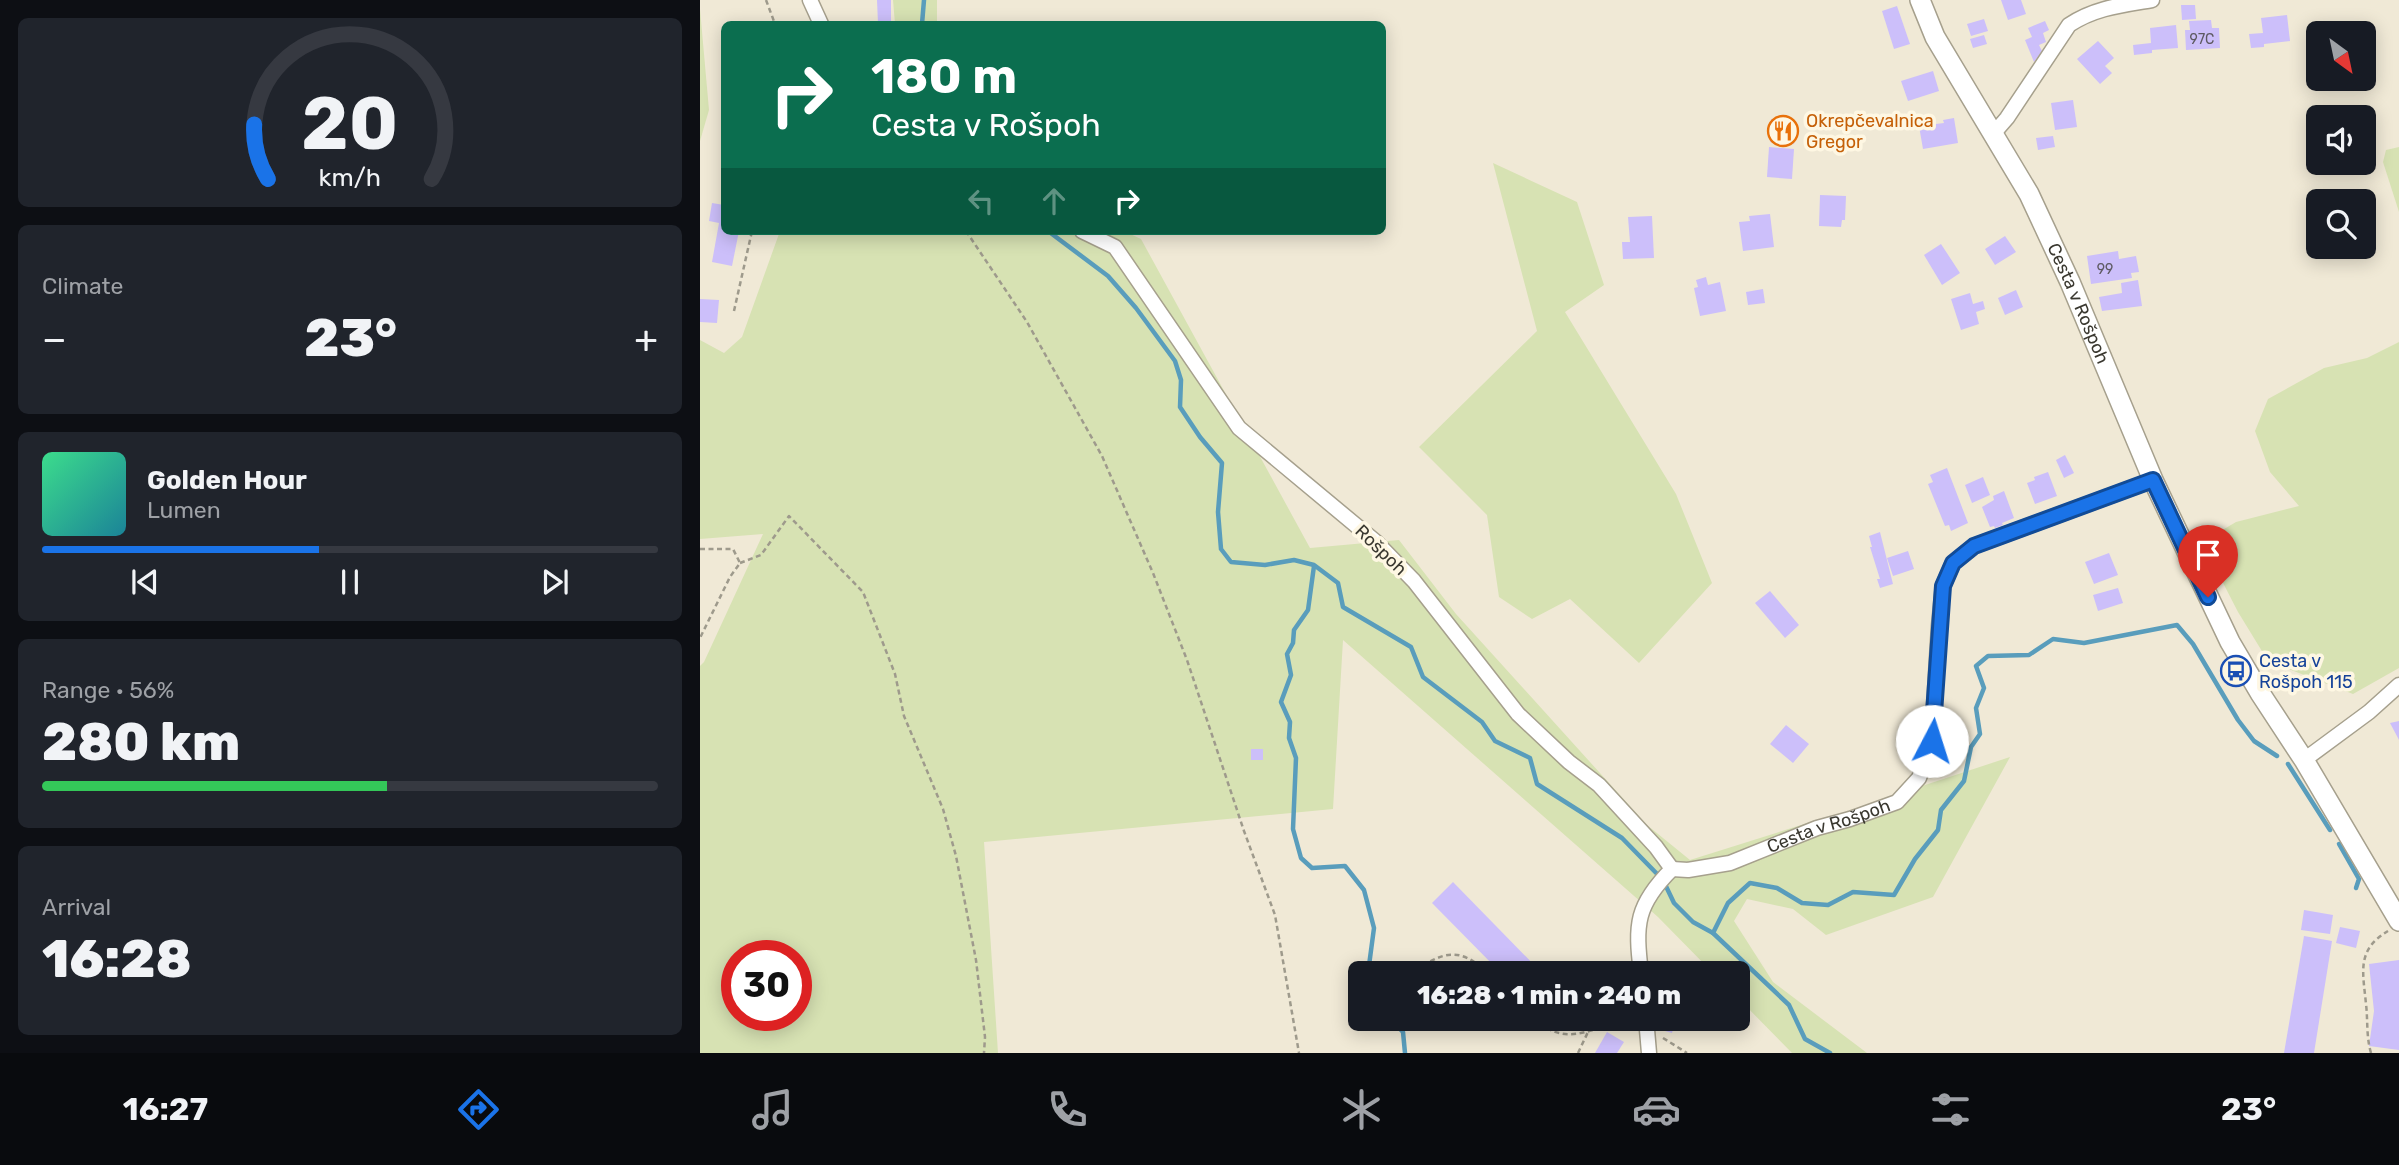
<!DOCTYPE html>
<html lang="en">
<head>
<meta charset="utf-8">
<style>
	body { margin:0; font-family:Rubik,sans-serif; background:#20242c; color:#f1f3f6; height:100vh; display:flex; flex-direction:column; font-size:26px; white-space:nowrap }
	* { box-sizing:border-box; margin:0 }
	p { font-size:23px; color:#9ea1a6 }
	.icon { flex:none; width:38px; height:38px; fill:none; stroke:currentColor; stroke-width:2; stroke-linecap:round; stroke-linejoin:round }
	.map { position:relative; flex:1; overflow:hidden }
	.details { display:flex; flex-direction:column; gap:18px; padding:18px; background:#0d0f14; width:700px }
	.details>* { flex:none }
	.banner { position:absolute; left:21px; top:21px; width:665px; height:214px; border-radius:10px; box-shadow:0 4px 18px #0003; background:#0b6e4f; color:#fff; overflow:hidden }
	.needle { width:46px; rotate:147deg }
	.buttons { position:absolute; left:1606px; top:21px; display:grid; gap:14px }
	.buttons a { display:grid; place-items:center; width:70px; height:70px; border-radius:10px; background:#171b24; box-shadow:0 4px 18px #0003; font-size:35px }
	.speed { position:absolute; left:21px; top:940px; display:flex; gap:14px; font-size:35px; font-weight:700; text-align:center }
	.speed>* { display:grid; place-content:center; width:91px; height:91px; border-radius:50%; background:#171b24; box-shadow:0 4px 18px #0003; line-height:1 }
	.speed .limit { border:10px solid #d22; background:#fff; color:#111 }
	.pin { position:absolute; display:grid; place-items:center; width:60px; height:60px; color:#fff; margin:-72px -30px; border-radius:50% 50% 50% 0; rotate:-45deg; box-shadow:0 0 7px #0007 }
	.pin .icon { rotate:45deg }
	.me { position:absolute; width:77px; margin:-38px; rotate:5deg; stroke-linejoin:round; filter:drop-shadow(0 0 5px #0008) }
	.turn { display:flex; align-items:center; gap:24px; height:147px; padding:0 35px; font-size:32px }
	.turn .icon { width:91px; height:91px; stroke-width:2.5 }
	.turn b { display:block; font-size:49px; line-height:60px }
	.lanes { display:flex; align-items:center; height:66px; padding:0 35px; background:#0003; justify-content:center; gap:35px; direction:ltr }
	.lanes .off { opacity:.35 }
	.big { font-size:52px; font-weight:800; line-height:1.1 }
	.details .card { flex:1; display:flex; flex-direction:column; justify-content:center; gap:10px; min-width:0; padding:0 24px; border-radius:10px; background:#20242c }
	.details .dial { align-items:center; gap:0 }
	.dial svg { height:182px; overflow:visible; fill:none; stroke:#363941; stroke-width:7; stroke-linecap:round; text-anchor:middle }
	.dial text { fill:#f1f3f6; stroke:none }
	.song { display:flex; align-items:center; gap:21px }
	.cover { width:84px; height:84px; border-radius:10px; background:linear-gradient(135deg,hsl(150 70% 55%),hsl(190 70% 35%)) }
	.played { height:7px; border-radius:4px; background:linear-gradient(90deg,#1a73e8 45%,#363941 45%) }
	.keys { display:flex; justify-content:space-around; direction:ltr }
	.heat { display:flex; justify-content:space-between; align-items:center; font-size:38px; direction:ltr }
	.charge { height:10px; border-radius:5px; background:linear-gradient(90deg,#34c759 56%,#363941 0) }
	.trip { position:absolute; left:648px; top:961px; width:402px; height:70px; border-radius:10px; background:#171b24; box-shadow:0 4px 18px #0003; font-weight:800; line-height:70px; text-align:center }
	.dock { display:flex; height:112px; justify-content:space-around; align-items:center; background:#090b0e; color:#9ea1a6 }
	.dock .icon { width:49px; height:49px }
	.dock .selected { color:#1a73e8 }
	.dock b { font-size:32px; color:#f1f3f6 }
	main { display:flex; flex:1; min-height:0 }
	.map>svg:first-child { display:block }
	.green { fill:#d7e2b3; fill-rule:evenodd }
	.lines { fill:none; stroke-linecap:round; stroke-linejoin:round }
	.stream { stroke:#599dbc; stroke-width:4.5 }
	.building { fill:#ccbffa }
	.minor-casing { stroke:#a6a08d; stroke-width:17 }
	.tertiary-casing { stroke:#a6a08d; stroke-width:22 }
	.path { stroke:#9e9a8c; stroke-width:2.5; stroke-dasharray:5 3.5; stroke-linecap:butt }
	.minor { stroke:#fff; stroke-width:14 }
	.tertiary { stroke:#fff; stroke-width:19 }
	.route-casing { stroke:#114b97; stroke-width:18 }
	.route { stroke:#1a73e8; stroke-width:12 }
	.labels { text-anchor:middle; stroke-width:7; stroke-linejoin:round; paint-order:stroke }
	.number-label { font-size:14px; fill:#5e5a62 }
	.food-label { font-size:18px; fill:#c56008; stroke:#fef7e3; text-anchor:start }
	.street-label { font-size:18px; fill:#3a3830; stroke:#fef7e3 }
	.transit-label { font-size:18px; fill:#164399; stroke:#fef7e3; text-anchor:start }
</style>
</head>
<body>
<main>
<section class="details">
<div class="card dial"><svg viewBox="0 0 100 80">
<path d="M14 69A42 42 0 1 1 86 69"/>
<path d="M14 69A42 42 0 0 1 8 45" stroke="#1a73e8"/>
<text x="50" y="56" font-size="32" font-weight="700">20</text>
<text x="50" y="72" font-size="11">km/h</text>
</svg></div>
<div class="card"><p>Climate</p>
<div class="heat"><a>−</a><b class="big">23°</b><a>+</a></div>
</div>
<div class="card">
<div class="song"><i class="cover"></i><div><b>Golden Hour</b><p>Lumen</p></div></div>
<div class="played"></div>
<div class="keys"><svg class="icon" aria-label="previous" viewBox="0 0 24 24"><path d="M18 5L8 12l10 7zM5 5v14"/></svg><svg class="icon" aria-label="pause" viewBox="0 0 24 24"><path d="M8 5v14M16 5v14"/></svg><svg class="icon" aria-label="next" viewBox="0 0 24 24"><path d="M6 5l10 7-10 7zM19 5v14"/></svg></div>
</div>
<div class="card"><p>Range · 56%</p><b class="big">280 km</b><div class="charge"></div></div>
<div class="card"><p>Arrival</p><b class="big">16:28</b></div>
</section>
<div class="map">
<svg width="1699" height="1053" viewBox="0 0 1699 1053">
	<rect width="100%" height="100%" fill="#f0e9d6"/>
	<g class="green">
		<path d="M193,0H237V24H195Z"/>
		<path d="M0,9L9,110L0,141Z"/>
		<path d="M1699,147V212L1683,162L1686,150Z"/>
		<path d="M793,163L877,202L904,285L865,312L976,494L1012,583L939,663L870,599L832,619L799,597L787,515L719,447L837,331Z"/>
		<path d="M80,231H424L441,239L610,548L699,540L756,614L947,825L990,860L1117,820L1150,814L1216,788L1310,757L1233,897L1126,935L1093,909L1047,899L1034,921L1073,982L1167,1053H1092L1038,998V973H1013L958,917L643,640L633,809L284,842L298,1053H0V666L4,662L63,534L0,539V340L24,353L42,337ZM37,956H96V1015H37Z"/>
		<path d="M1699,342V668L1653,694L1568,661L1538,612L1502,542L1536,522L1599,506L1570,472L1555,431L1568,399L1624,368L1667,358Z"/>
	</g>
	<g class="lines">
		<g class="stream">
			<path d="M222,24L224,0"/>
			<path d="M348,231L408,276L436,308L475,361L481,380L480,407L500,437L522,463L518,512L521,549L531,562L565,565L594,560L614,565L638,583L643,607L711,647L723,677L782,722L795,741L830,758L837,784L922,838L963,880L974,903L993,922L1013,933L1089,1005L1105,1039L1130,1053"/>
			<path d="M614,566L608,610L594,630L593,643L587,654L591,675L581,702L590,722L589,738L596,758L593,829L601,858L612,868L645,866L664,890L674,928L668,973"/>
			<path d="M1588,764L1630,830"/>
			<path d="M1639,844L1659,879L1656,888"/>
			<path d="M1013,933L1028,903L1050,883L1077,888L1102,903L1128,905L1153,892L1194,895L1215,859L1238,830L1241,810L1264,781L1271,747L1280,734L1276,708L1284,688L1276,666L1288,656L1329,655L1353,639L1384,643L1477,625L1493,644L1538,720L1554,741L1577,756"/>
			<path d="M689,1018L703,1032L705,1053"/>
		</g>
	</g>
	<g class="building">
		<path d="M177,0H191V24H178Z"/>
		<path d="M1301,0H1321L1326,14L1308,20Z"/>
		<path d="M1481,5H1495L1496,19L1482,20Z"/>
		<path d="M1197,6L1210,44L1194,49L1182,11Z"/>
		<path d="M1587,15L1590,41L1564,44V47L1551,48L1549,34L1563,33L1561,18Z"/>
		<path d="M1284,19L1288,31L1271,36L1267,24Z"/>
		<path d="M1511,20L1512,28H1519L1520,48L1486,50L1485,30H1490L1489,21Z"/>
		<path d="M1345,21L1349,30L1343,33L1346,42L1339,45L1342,51L1334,62L1325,40L1332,37L1328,28Z"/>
		<path d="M1476,25L1478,48L1452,50V53L1434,55L1433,45L1451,43L1450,28Z"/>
		<path d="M1284,35L1287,44L1273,48L1270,39Z"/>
		<path d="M1398,41L1414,58L1405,66L1412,73L1400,84L1377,59Z"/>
		<path d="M1233,71L1239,91L1208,101L1201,81Z"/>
		<path d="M1373,100L1377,127L1355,130L1351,103Z"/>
		<path d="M1254,118L1258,143L1223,149L1219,126L1244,123L1243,120Z"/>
		<path d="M1071,119L1096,121L1094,144L1070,142Z"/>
		<path d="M1353,136L1355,147L1338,150L1336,138Z"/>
		<path d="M1069,147L1094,149L1092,179L1067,177Z"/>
		<path d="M1120,195L1146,196L1145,220H1142L1141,227L1119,226Z"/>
		<path d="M12,203L24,205V231H39L32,266L12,262L19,223L9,221Z"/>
		<path d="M1070,214L1074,247L1043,251L1039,222L1050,221L1049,216Z"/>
		<path d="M952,216L954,258L923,259L922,242H930L928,217Z"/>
		<path d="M1305,236L1316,252L1295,265L1285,249Z"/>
		<path d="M1241,244L1260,273L1242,285L1224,255Z"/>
		<path d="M1418,251L1419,259L1436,256L1439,272L1431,273L1432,278L1391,284L1387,256Z"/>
		<path d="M1006,277L1008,285L1020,282L1026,311L1000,316L994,288L998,287L996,280Z"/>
		<path d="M1438,280L1442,306L1402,311L1399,297L1422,293L1421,283Z"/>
		<path d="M1063,289L1065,303L1048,305L1046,292Z"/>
		<path d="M1316,290L1323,307L1305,315L1298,298Z"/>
		<path d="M1270,293L1273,304L1283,301L1285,309L1276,312L1279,324L1261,330L1251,299Z"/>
		<path d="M0,299L19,300L17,323L0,322Z"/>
		<path d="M1365,455L1374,473L1364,478L1356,460Z"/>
		<path d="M1247,468L1268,523L1251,531L1249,525L1245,526L1228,484L1233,482L1230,475Z"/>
		<path d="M1348,472L1357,496L1335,504L1327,483L1335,480L1334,477Z"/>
		<path d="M1283,477L1290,495L1272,503L1265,485Z"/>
		<path d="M1304,491L1314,518L1302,523L1303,525L1295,528L1294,526L1290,527L1282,507L1294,500L1293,496Z"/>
		<path d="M1180,532L1193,584L1180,588L1177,579H1180L1170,547H1172L1169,536Z"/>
		<path d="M1208,551L1214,569L1193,576L1187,558Z"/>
		<path d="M1409,553L1418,575L1394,584L1385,562Z"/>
		<path d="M1418,588L1423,603L1398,611L1393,595Z"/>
		<path d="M1070,591L1099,625L1085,638L1055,603Z"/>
		<path d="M1699,721V740L1690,723Z"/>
		<path d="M1086,725L1109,744L1093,763L1070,744Z"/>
		<rect x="551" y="749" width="12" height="11"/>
		<path d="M753,882L842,973H801L732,903Z"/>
		<path d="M1604,910L1633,915L1630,934L1601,930Z"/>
		<path d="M1640,927L1660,931L1656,948L1636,943Z"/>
		<path d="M1604,936L1632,941L1614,1053H1584Z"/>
		<path d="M1699,960V1050L1669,1046L1674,1011L1669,964Z"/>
		<path d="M967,1024L974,1026L972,1033L965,1031Z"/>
		<path d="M907,1032L924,1042L917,1053H895Z"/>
	</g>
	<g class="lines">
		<g class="minor-casing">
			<g id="minor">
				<path d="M110,0L121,24"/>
				<path d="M1294,133L1307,118L1369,25C1394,8 1422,5 1452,0"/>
				<path d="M382,231L415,247L539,428L676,542L714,581L818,714L869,762L899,785L956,847L972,869"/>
				<path d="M1604,760L1669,712L1699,685"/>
				<path id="s1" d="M972,869L988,870L1030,863L1117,828L1150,819L1197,802L1219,778L1232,741L1239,626L1243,586L1253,563L1274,546L1453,480"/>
				<path d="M941,973C935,924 936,905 972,869"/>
				<path d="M946,1018L949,1053"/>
			</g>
		</g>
		<g class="tertiary-casing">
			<g id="tertiary">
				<path id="s2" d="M1220,0L1235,37L1329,194L1370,282L1453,480L1530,642L1560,693L1604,760L1699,921"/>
			</g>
		</g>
		<g class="path">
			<path d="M66,0L75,24"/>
			<path d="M266,231L327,322L402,456L453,573L487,660L544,831L575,915L599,1053"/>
			<path d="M34,311L52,231"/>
			<path d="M0,549H33L40,563L30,577L0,638"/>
			<path d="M40,563L61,555L89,516L163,592L195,674L204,716L243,809L256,856L276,960L285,1037L284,1053"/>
			<path d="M723,966C750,948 765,952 788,973"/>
			<path d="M833,1018C870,1051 892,1024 932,1021"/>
			<path d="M963,1038L987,1053"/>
			<path d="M878,1053L888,1032"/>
			<path d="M1671,1053C1666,1036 1668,1020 1666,1004C1663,972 1656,950 1688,931"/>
		</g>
		<use href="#minor" class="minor"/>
		<use href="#tertiary" class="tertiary"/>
	</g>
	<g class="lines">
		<g class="route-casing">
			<path id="route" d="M1232,741L1243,586L1253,563L1274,546L1453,480L1508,597"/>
		</g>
		<use href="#route" class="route"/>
	</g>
	<defs>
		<g id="restaurant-ring" transform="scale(1.575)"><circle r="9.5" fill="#fef7e3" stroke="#e8710a" stroke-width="1.5"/><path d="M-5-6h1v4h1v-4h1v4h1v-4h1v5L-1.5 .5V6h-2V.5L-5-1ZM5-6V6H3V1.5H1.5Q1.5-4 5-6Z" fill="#e8710a"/></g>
		<g id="bus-ring" transform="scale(1.575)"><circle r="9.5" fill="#fef7e3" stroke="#1a4fb4" stroke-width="1.5"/><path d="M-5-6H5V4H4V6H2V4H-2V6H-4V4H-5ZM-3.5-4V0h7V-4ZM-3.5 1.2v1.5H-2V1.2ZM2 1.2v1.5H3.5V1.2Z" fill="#1a4fb4"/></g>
	</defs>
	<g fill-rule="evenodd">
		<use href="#restaurant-ring" x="1083" y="131"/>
		<use href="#bus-ring" x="1536" y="671"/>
	</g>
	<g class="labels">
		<g class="number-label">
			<text x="1502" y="44">97C</text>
			<text x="1405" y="274">99</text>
		</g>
		<g class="food-label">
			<text x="1106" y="127">Okrepčevalnica<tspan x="1106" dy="21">Gregor</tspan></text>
		</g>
		<g class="street-label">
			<text dy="6" stroke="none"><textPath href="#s2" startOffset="343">Cesta v Rošpoh</textPath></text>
			<text transform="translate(681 550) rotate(44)" y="6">Rošpoh</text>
			<text dy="6" stroke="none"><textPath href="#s1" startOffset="164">Cesta v Rošpoh</textPath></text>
		</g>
		<g class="transit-label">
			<text x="1559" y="667">Cesta v<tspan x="1559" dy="21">Rošpoh 115</tspan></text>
		</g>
	</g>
</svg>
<div class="buttons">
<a><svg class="needle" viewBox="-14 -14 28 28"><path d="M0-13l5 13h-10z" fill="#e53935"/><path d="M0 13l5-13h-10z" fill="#9ea1a6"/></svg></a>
<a><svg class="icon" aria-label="sound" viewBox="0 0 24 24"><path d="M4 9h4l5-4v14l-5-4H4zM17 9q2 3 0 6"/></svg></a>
<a><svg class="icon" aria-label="search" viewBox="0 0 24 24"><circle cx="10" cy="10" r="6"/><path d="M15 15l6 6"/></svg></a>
</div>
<div class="speed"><div class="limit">30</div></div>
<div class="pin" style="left:1508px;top:597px;background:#d93025"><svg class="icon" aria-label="arrive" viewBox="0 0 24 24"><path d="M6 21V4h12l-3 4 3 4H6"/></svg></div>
<svg class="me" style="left:1232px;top:741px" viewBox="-20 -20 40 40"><circle r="19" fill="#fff"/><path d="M0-13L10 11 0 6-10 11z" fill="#1a73e8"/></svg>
<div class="trip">16:28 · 1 min · 240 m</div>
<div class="banner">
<div class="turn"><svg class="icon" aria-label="right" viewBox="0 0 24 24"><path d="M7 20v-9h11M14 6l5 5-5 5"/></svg><div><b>180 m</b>Cesta v Rošpoh</div></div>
<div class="lanes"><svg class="icon off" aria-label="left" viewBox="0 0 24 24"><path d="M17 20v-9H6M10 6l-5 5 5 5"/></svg><svg class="icon off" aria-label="ahead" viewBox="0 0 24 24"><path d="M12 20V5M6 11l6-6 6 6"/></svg><svg class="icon" aria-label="right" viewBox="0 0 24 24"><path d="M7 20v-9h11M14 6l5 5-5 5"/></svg></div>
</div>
</div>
</main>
<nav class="dock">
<b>16:27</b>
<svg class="icon selected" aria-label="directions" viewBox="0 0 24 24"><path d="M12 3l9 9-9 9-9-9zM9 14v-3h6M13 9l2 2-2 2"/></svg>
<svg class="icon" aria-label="music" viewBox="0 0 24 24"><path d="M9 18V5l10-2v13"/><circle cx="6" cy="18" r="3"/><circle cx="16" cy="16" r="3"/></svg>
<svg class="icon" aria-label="phone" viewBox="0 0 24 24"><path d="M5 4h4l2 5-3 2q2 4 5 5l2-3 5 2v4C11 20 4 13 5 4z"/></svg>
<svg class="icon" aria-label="climate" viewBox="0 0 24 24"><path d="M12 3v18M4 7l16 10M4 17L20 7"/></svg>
<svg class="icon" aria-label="car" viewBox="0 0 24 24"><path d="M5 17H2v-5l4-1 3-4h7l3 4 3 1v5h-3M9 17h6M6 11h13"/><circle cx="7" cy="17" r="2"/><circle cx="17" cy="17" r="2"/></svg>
<svg class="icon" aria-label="filters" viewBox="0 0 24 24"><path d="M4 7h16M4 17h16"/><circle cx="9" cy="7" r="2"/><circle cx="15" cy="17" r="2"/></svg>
<b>23°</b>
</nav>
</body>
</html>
